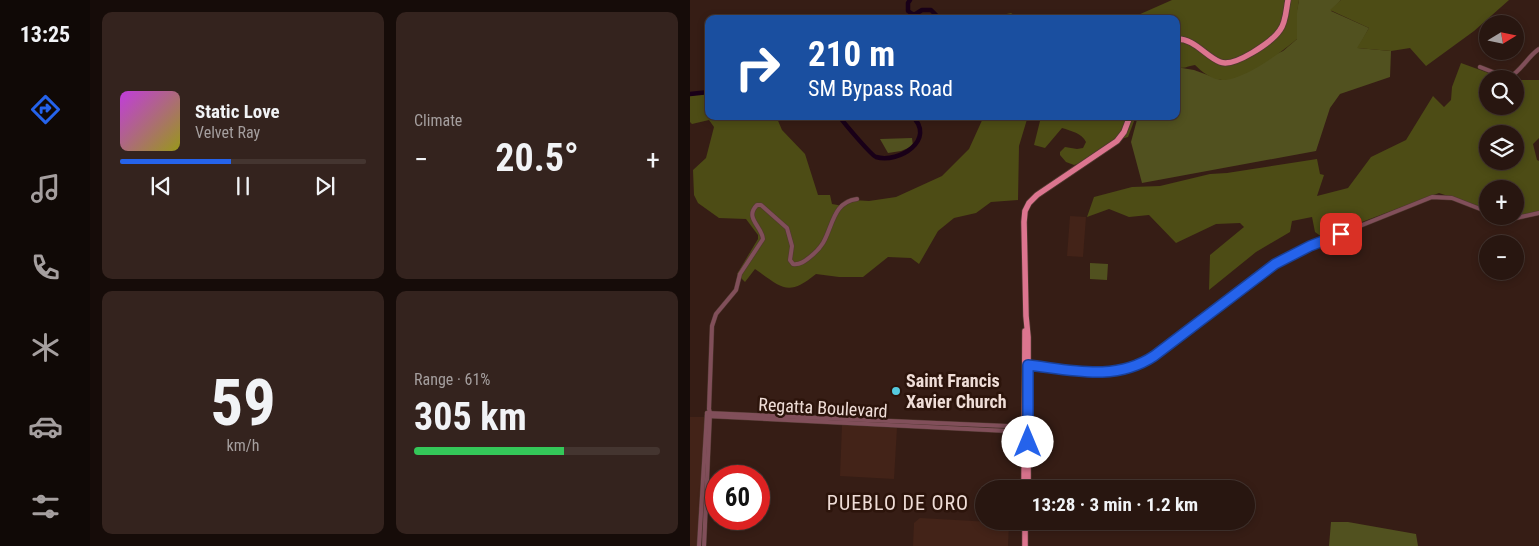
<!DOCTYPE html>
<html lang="en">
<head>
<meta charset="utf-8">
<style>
	body { margin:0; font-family:"Roboto Condensed",sans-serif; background:#34231e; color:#f1f3f6; height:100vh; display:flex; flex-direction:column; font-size:19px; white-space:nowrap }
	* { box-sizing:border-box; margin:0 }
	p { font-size:16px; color:#a59f9f }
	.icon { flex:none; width:28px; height:28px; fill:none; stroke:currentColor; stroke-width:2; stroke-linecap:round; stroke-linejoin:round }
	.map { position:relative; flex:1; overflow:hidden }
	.drawer { display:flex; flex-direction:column; gap:12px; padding:12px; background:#160c09; width:600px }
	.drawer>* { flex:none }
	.top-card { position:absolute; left:15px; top:15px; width:475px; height:105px; border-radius:10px; box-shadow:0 2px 8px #0003,0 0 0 1px #443530; background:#1a4fa0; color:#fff; overflow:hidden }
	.needle { width:32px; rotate:80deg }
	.buttons { position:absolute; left:789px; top:15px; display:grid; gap:10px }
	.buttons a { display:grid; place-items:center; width:45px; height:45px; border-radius:50%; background:#281610; box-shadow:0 2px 8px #0003,0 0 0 1px #443530; font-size:25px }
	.speed { position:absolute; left:15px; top:465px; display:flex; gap:10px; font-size:25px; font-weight:700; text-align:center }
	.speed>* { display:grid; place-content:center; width:65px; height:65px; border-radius:50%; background:#281610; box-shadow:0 2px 8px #0003,0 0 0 1px #443530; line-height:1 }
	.speed .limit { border:8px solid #d22; background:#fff; color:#111 }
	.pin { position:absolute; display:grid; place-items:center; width:42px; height:42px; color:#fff; margin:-21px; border-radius:10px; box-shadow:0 2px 8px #0006 }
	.me { position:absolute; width:55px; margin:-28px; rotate:0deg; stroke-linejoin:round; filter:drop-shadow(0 0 4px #0008) }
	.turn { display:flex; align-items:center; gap:18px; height:105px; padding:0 20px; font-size:22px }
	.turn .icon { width:65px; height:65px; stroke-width:2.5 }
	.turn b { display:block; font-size:35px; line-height:42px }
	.big { font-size:38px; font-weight:700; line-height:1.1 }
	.drawer .tile { flex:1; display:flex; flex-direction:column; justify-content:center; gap:8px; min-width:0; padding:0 18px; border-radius:10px; background:#34231e }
	.drawer .dial { align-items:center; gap:0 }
	.dial b { font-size:65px; line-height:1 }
	.song { display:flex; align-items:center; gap:15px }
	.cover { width:60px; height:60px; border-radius:8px; background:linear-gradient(135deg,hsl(290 70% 55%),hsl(60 70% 35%)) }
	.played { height:5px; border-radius:2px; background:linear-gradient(90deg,#2563eb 45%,#443530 45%) }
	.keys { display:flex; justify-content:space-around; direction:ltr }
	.heat { display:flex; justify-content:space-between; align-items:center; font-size:28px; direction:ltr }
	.charge { height:8px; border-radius:4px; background:linear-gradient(90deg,#34c759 61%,#443530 0) }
	.drawer .tiles { flex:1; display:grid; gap:12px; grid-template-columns:repeat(2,1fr) }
	.trip { position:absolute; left:285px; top:480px; width:280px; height:50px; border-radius:25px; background:#281610; box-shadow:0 2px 8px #0003,0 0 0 1px #443530; font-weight:700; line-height:50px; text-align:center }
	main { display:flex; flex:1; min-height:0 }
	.tab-bar { display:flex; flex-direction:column; width:90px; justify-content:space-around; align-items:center; background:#100906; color:#a59f9f }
	.tab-bar .icon { width:35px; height:35px }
	.tab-bar .current { color:#2563eb }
	.tab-bar b { font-size:22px; color:#f1f3f6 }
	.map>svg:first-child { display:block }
	.built { fill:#432318 }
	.green { fill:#51511f }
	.forest { fill:#4d4c15; fill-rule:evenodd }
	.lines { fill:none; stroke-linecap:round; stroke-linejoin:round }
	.river { stroke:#190018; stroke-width:4.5 }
	.tertiary-casing { stroke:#503830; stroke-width:5 }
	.primary-casing { stroke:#503830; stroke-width:7 }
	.tertiary { stroke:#814f5a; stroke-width:4 }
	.primary { stroke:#dc758f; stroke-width:5.5 }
	.route-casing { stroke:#184099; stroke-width:12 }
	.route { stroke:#2563eb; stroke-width:9 }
	.poi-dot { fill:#55cadf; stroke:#2c140b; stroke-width:2 }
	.labels { text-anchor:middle; stroke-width:5; stroke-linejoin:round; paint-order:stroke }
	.poi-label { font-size:18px; font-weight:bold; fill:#efddd7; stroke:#2c140b; text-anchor:start }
	.street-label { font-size:18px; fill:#efddd7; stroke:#2c140b }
	.quarter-label { font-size:20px; letter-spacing:1px; fill:#efddd7; stroke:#2c140b }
</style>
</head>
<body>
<main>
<nav class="tab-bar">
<b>13:25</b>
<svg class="icon current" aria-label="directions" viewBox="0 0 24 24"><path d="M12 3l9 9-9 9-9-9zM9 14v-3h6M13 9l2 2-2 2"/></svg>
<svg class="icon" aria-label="music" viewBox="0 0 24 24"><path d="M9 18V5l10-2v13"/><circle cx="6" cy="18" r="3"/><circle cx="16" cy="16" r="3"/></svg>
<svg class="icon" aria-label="phone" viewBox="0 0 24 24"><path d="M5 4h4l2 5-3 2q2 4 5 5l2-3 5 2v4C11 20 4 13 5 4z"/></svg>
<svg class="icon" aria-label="climate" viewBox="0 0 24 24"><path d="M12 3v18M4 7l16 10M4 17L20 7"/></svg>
<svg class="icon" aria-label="car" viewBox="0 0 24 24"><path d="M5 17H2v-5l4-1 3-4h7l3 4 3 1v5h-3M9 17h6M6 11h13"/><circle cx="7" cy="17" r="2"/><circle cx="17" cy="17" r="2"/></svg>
<svg class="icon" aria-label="filters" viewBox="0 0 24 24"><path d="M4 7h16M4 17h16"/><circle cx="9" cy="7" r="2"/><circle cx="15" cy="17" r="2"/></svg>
</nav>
<section class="drawer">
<div class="tiles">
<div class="tile">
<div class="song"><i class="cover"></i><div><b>Static Love</b><p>Velvet Ray</p></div></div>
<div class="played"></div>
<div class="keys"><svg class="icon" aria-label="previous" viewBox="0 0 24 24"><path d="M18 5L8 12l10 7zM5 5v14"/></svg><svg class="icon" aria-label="pause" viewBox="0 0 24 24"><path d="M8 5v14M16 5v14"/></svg><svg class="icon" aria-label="next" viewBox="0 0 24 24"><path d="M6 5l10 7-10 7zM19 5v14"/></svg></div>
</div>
<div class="tile"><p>Climate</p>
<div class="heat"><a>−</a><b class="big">20.5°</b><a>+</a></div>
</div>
<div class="tile dial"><b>59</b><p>km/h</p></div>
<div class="tile"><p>Range · 61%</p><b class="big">305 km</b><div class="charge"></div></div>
</div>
</section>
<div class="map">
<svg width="849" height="546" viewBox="0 0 849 546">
	<rect width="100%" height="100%" fill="#361d15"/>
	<g class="built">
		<path d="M380,216L396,217L393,257L377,256Z"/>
		<path d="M0,417H15L7,546H0Z"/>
		<path d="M152,425L207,428L204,479L150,476Z"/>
		<path d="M230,518L319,523L318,546H223L224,523Z"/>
	</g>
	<g class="green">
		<path d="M609,0H651L641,11L679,28L668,48L701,51L700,77L650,94L640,108L626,151L452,183L441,142L448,116H486V67L504,70L531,80L593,51L607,39V10Z"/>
		<path d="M222,138L223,146L211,151L198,153L190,139Z"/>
		<path d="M400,263L418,264L417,280L400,279Z"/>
		<path d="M641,522H658L726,534L728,546H639Z"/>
	</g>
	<g class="forest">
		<path d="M482,0H609L607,13V39C592,52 552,81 532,80C522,80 511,71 505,65C497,66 494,70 486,66V19H439Z"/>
		<path d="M651,0H819L784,31L736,66L720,48L701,51L667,48L679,28L640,10Z"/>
		<path d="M321,13L330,19H294Z"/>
		<path d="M771,63L815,79H798V106H825V80H849V138L843,144L847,160L849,161V211L826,218L825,189H798L797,209L749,193L632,237L625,232L622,217L602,221L600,232L566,252L519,290L520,255L554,227L550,223L526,224L486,243L459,215L439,217L419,209L397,217L404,197L442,187L470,186L520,174L537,173L627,159L630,174L634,175L627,196L658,188L681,157L716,140L743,96L754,107L761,100L762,87ZM798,134H825V161H798Z"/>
		<path d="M19,93V116H86L92,130L115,154L128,195H140L142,204L153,206L163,200L179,201L206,197L252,176L279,149L294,116H338L329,146L328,200L301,202L286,213L264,218L248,231L229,264L221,258L198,257L173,277H149L126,274C98,297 92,288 65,269L55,282L47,274L68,239V235L56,219L29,218L8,203L4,195L3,170L16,158L24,127L19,120L2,124L0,122V96Z"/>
		<path d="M343,116H446L438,137L420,142L390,163L384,165L376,162L370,155V152L375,147L387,149L393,148L396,142C392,133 381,131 372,128L355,148L344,145L351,117Z"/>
	</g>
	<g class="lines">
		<g class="river">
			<path d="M220,0L218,3V11L224,15L232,10H241L246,15L241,19"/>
			<path d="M0,94L19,92"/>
			<path d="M149,116C154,123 181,155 186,157C209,164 247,139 222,116"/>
		</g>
		<g class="tertiary-casing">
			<g id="tertiary">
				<path d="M790,67L818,78C831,72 837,57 849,49"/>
				<path d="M810,216L826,218L849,213"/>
				<path d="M336,365C378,370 426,382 463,356L594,259L620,246L742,197L762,198L798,212"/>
				<path d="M17,413L337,427"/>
				<path d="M17,416L336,432"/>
				<path d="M9,546L17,413"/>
				<path d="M14,546L20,413L19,409L22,326L26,314L46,290L50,274L73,239C72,226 54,218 67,205H71L97,228L102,246L100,260L103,264C110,265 115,261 120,257C125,253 130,248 133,243C143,226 143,202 167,199"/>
			</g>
		</g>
		<g class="primary-casing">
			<g id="primary">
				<path d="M486,39C504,38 515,56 530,62C544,68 582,42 590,30C596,22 596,10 598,0"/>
				<path d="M334,489L335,331"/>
				<path d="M338,489V337L336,316L334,222L335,211L339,203L347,195L427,141L434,132L440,116"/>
				<path d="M335,521V546"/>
			</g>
		</g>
		<use href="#tertiary" class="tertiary"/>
		<use href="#primary" class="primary"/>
	</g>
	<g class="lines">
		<g class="route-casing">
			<path id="route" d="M338,442V365C381,370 425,382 464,356L585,264L620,246L651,234"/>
		</g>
		<use href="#route" class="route"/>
	</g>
	<circle class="poi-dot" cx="206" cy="391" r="5"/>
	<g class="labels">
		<g class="poi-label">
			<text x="216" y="387">Saint Francis<tspan x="216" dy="21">Xavier Church</tspan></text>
		</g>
		<g class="street-label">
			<text transform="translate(133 408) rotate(3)" y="6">Regatta Boulevard</text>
		</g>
		<g class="quarter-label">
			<text x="208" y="510">PUEBLO DE ORO</text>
		</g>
	</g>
</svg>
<div class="buttons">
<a><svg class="needle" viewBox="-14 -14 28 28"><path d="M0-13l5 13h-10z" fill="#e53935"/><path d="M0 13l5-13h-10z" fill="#a59f9f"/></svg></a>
<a><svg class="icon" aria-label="search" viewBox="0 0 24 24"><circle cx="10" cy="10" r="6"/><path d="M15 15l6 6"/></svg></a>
<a><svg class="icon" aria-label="layers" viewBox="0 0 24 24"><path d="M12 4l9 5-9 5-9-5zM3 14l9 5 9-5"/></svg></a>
<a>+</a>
<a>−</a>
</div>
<div class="speed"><div class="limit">60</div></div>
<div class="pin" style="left:651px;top:234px;background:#d93025"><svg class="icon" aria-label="arrive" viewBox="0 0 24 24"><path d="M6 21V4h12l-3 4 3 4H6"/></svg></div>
<svg class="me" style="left:338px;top:442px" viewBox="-20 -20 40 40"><circle r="19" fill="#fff"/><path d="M0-13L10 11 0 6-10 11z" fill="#2563eb"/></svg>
<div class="trip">13:28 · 3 min · 1.2 km</div>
<div class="top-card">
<div class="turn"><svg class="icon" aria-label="right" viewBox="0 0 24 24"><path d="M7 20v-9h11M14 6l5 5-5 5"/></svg><div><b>210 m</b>SM Bypass Road</div></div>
</div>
</div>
</main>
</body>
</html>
